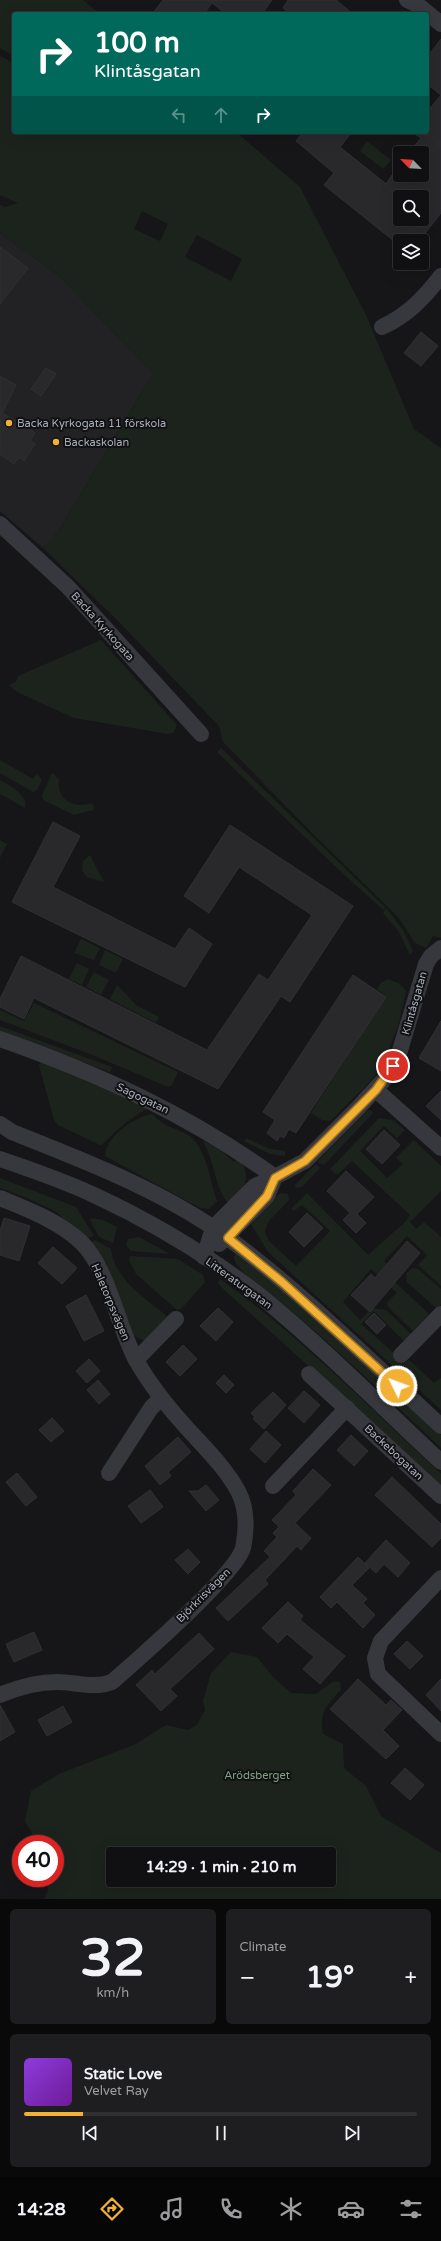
<!DOCTYPE html>
<html lang="en">
<head>
<meta charset="utf-8">
<style>
	body { margin:0; font-family:"Varela Round",sans-serif; background:#1e1e20; color:#f1f3f6; height:100vh; display:flex; flex-direction:column; font-size:15px; white-space:nowrap }
	* { box-sizing:border-box; margin:0 }
	p { font-size:13px; color:#9c9d9f }
	.icon { flex:none; width:22px; height:22px; fill:none; stroke:currentColor; stroke-width:2; stroke-linecap:round; stroke-linejoin:round }
	.map { position:relative; height:1899px; overflow:hidden }
	.sheet { display:flex; flex-direction:column; gap:10px; padding:10px; background:#09090a; flex:1 }
	.sheet>* { flex:none }
	.banner { position:absolute; left:12px; top:12px; width:417px; height:122px; border-radius:4px; box-shadow:0 4px 16px #0002,0 0 0 1px #303032; background:#00695c; color:#fff; overflow:hidden }
	.needle { width:26px; rotate:295deg }
	.fabs { position:absolute; left:393px; top:146px; display:grid; gap:8px }
	.fabs a { display:grid; place-items:center; width:36px; height:36px; border-radius:4px; background:#101012; box-shadow:0 4px 16px #0002,0 0 0 1px #303032; font-size:20px }
	.speed { position:absolute; left:12px; top:1835px; display:flex; gap:8px; font-size:20px; font-weight:700; text-align:center }
	.speed>* { display:grid; place-content:center; width:52px; height:52px; border-radius:50%; background:#101012; box-shadow:0 4px 16px #0002,0 0 0 1px #303032; line-height:1 }
	.speed .limit { border:6px solid #d22; background:#fff; color:#111 }
	.pin { position:absolute; display:grid; place-items:center; width:34px; height:34px; color:#fff; margin:-17px; border:2px solid #fff; border-radius:50%; box-shadow:0 1px 4px #0007 }
	.me { position:absolute; width:44px; margin:-22px; rotate:312deg; stroke-linejoin:round; filter:drop-shadow(0 0 3px #0008) }
	.turn { display:flex; align-items:center; gap:14px; height:84px; padding:0 16px; font-size:18px }
	.turn .icon { width:52px; height:52px; stroke-width:2.5 }
	.turn b { display:block; font-size:28px; line-height:34px }
	.lanes { display:flex; align-items:center; height:38px; padding:0 16px; background:#0003; justify-content:center; gap:20px; direction:ltr }
	.lanes .off { opacity:.35 }
	.big { font-size:30px; font-weight:800; line-height:1.1 }
	.sheet .tile { flex:1; display:flex; flex-direction:column; justify-content:center; gap:6px; min-width:0; padding:0 14px; border-radius:6px; background:#1e1e20 }
	.sheet .dial { align-items:center; gap:0 }
	.dial b { font-size:52px; line-height:1 }
	.song { display:flex; align-items:center; gap:12px }
	.cover { width:48px; height:48px; border-radius:6px; background:linear-gradient(135deg,hsl(270 70% 55%),hsl(280 70% 35%)) }
	.played { height:4px; border-radius:2px; background:linear-gradient(90deg,#f2b134 15%,#303032 15%) }
	.keys { display:flex; justify-content:space-around; direction:ltr }
	.heat { display:flex; justify-content:space-between; align-items:center; font-size:22px; direction:ltr }
	.sheet .tiles { flex:1; display:grid; gap:10px; grid-template-columns:1fr 1fr }
	.tile:last-child { grid-column:span 2 }
	.trip { position:absolute; left:106px; top:1847px; width:230px; height:40px; border-radius:4px; background:#101012; box-shadow:0 4px 16px #0002,0 0 0 1px #303032; font-weight:800; line-height:40px; text-align:center }
	.tabs { display:flex; height:64px; justify-content:space-around; align-items:center; background:#060607; color:#9c9d9f }
	.tabs .icon { width:28px; height:28px }
	.tabs .selected { color:#f2b134 }
	.tabs b { font-size:18px; color:#f1f3f6 }
	.map>svg:first-child { display:block }
	.built { fill:#222225 }
	.green { fill:#1c231d; fill-rule:evenodd }
	.building { fill:#29292c; stroke:#303034; fill-rule:evenodd }
	.lines { fill:none; stroke-linecap:round; stroke-linejoin:round }
	.minor { stroke:#37383d; stroke-width:16 }
	.route-casing { stroke:#9d7322; stroke-width:10 }
	.route { stroke:#f2b134; stroke-width:7 }
	.poi-dot { fill:#f2b134; stroke:#111113; stroke-width:1.5 }
	.labels { text-anchor:middle; stroke-width:4; stroke-linejoin:round; paint-order:stroke }
	.poi-label { font-size:11px; fill:#a8adb8; stroke:#111113; text-anchor:start }
	.street-label { font-size:11px; fill:#a8adb8; stroke:#111113 }
	.park-label { font-size:11px; fill:#7fa381; stroke:#111113 }
</style>
</head>
<body>
<div class="map">
<svg width="441" height="1899" viewBox="0 0 441 1899">
	<rect width="100%" height="100%" fill="#161618"/>
	<path class="built" d="M0,233L59,276L153,373L58,532L43,548L0,511Z"/>
	<g class="green">
		<path d="M0,0H83L100,14H14V56L0,48Z"/>
		<path d="M0,56L14,63V132H236L300,187L366,315L414,429L441,448V938L433,936L426,948L415,943L398,917L313,834L223,742L219,726L120,623L43,548L58,532L153,373L59,276L0,233V205L5,207L18,203L0,195ZM142,211L168,224L160,241L134,229ZM197,235L242,259L231,281L185,257Z"/>
		<path d="M367,141L391,160L383,169L360,151Z"/>
		<path d="M101,640L177,725L173,733L168,734L74,718L17,692L9,685L16,682L18,676Z"/>
		<path d="M221,748L385,907L383,910L339,870L222,757L217,752Z"/>
		<path d="M0,760L33,779L37,774L42,780L37,790L33,792L0,773Z"/>
		<path d="M52,773L59,779C56,800 74,809 92,803L94,806L93,810L74,815L43,800L42,795Z"/>
		<path d="M0,780C9,785 28,794 25,808L0,794Z"/>
		<path d="M0,840L7,844L0,858Z"/>
		<path d="M90,855L104,882L87,877L82,871L83,861Z"/>
		<path d="M386,908L403,930L413,951L410,955L399,932L383,913Z"/>
		<path d="M81,939L100,948L94,960L74,953Z"/>
		<path d="M105,950L123,959L116,973L99,965Z"/>
		<path d="M77,963L89,969L82,985L69,979Z"/>
		<path d="M94,972L109,980L101,995L86,987Z"/>
		<path d="M388,979L400,984L406,991L398,1026L383,1064L374,1077L334,1118L330,1121L322,1120L311,1113L386,996L377,989L381,983Z"/>
		<path d="M117,985L136,1005L159,1017L156,1023L110,999Z"/>
		<path d="M34,1003L178,1072L172,1085L168,1087L95,1056L0,1020V1010L24,1021Z"/>
		<path d="M0,1026L112,1067L110,1072L0,1031Z"/>
		<path d="M42,1062L88,1080L149,1108C130,1118 117,1129 102,1145H100L58,1125L54,1120L39,1065Z"/>
		<path d="M367,1111L370,1110L373,1113L324,1165L319,1163L318,1161Z"/>
		<path d="M153,1114C166,1131 182,1127 194,1140C208,1156 210,1182 217,1201L209,1209L200,1208L105,1156C107,1135 134,1117 153,1114Z"/>
		<path d="M379,1118L393,1120L405,1130L397,1138L384,1126L360,1151L387,1178L403,1164L396,1158L414,1140L441,1166V1191L410,1222L416,1229L424,1222L441,1237V1286L418,1265L427,1255L407,1236L384,1261L401,1276L395,1282L429,1314L413,1331L388,1307L387,1302L397,1293L371,1269L343,1302L360,1320L373,1308L386,1310L411,1334L404,1341L374,1311L361,1324L405,1363L409,1360L434,1383L441,1378V1410L268,1252L251,1224L271,1200L281,1193L288,1194L289,1200L268,1222L265,1232L269,1241L296,1266L330,1231L302,1205L294,1211L291,1209L307,1193L368,1255L405,1222L410,1215L352,1161L337,1175L330,1169Z"/>
		<path d="M246,1138L270,1149L285,1151V1156L270,1154L244,1141Z"/>
		<path d="M202,1140L220,1150L234,1162L238,1158C254,1178 244,1188 229,1204C214,1188 215,1159 202,1140Z"/>
		<path d="M316,1164L320,1168L302,1187L297,1188L294,1186Z"/>
		<path d="M0,1178L76,1207L94,1236L85,1239L55,1211L27,1198L0,1188Z"/>
		<path d="M91,1218L103,1220L117,1227L113,1243L99,1237L90,1220Z"/>
		<path d="M139,1237L170,1254L131,1251L126,1245L128,1239Z"/>
		<path d="M95,1240L111,1249C114,1280 148,1300 170,1319L144,1341L131,1334L89,1243Z"/>
		<path d="M235,1254L291,1297L441,1435V1448C389,1399 336,1348 281,1302C272,1295 227,1266 235,1254Z"/>
		<path d="M130,1256L178,1259L203,1275L205,1282L181,1309L177,1310L136,1274L129,1260Z"/>
		<path d="M413,1268L418,1269L441,1289V1304L437,1309L407,1282L406,1274Z"/>
		<path d="M220,1279C300,1336 369,1407 441,1474V1486L221,1287L218,1283Z"/>
		<path d="M231,1652L257,1657L273,1677L291,1693L316,1694L334,1681L340,1682L341,1690C326,1706 319,1711 323,1734L343,1744L344,1768L366,1786L381,1816L441,1853V1899H44L48,1890L46,1878H55V1844H38L25,1821L31,1791L59,1774L136,1744L166,1725L188,1730L197,1725L205,1710L203,1701L211,1673ZM113,1854H329V1880H113Z"/>
	</g>
	<g class="building">
		<path d="M163,0H272L262,14H226L212,3L204,14H152Z"/>
		<path d="M288,0H336L353,14H291L283,8Z"/>
		<path d="M441,39V213L419,241H394L324,185L334,173L296,141L303,132H352L340,147L386,184L392,175H422V153H409L421,138L412,132H427V112L441,95L427,84V57ZM400,197H422V219H400Z"/>
		<path d="M0,247L28,268L0,304Z"/>
		<path d="M421,332L438,346L421,366L404,353Z"/>
		<path d="M46,368L56,374L41,396L31,389Z"/>
		<path d="M0,376L16,385L2,413L35,433L30,440L35,444L24,461L19,457L14,464L0,454Z"/>
		<path d="M53,822L80,836L53,887L175,949L189,928L212,944L185,987L12,902Z"/>
		<path d="M230,825L353,906L290,1002L281,996L218,1089L34,998L24,1019L0,1007V999L21,956L207,1050L259,974L268,980L312,915L239,867L209,913L184,896Z"/>
		<path d="M353,975L386,997L296,1133L289,1129L284,1138L280,1136L277,1141L267,1133L275,1120L263,1112Z"/>
		<path d="M441,1021V1071L419,1058Z"/>
		<path d="M441,1091V1120L426,1106Z"/>
		<path d="M384,1130L400,1145L382,1164L366,1149Z"/>
		<path d="M346,1171L374,1197L357,1214L366,1223L356,1233L343,1220L350,1213L327,1191Z"/>
		<path d="M307,1213L323,1228L304,1247L289,1232Z"/>
		<path d="M4,1218L30,1226L19,1261L0,1255V1231Z"/>
		<path d="M407,1241L420,1253L370,1312L351,1295L371,1274L375,1278Z"/>
		<path d="M53,1247L77,1268L62,1284L38,1263Z"/>
		<path d="M86,1295L104,1331L84,1341L66,1306Z"/>
		<path d="M218,1308L233,1322L216,1341L200,1326Z"/>
		<path d="M374,1313L386,1325L377,1334L365,1322Z"/>
		<path d="M183,1345L197,1359L180,1376L166,1362Z"/>
		<path d="M89,1359L100,1371L87,1383L76,1371Z"/>
		<path d="M224,1375L234,1385L226,1393L216,1383Z"/>
		<path d="M98,1380L110,1394L99,1404L87,1390Z"/>
		<path d="M304,1391L320,1405L304,1423L288,1408Z"/>
		<path d="M273,1392L286,1405L264,1429L253,1419L255,1417L251,1413Z"/>
		<path d="M52,1418L64,1431L51,1442L39,1430Z"/>
		<path d="M266,1431L281,1445L265,1463L250,1449Z"/>
		<path d="M351,1435L368,1451L354,1466L337,1450Z"/>
		<path d="M178,1437L191,1452L168,1472L171,1476L160,1485L145,1466Z"/>
		<path d="M313,1469L331,1485L295,1523L311,1538L301,1550L297,1546L265,1580L268,1584L228,1621L216,1608L270,1557L264,1551L277,1537L273,1533L279,1527L272,1520L296,1495L293,1491Z"/>
		<path d="M17,1473L37,1497L26,1506L6,1482Z"/>
		<path d="M392,1477L441,1524V1538L432,1547L375,1495Z"/>
		<path d="M206,1485L219,1500L206,1511L189,1491H198Z"/>
		<path d="M150,1490L163,1507L141,1523L128,1506Z"/>
		<path d="M386,1540L410,1563L398,1577L384,1564L376,1573L365,1563Z"/>
		<path d="M188,1549L200,1562L188,1574L175,1560Z"/>
		<path d="M358,1557L369,1568L352,1585L367,1599L363,1603L375,1615L363,1628L337,1602L331,1608L320,1597Z"/>
		<path d="M288,1602L303,1616L300,1620L345,1656L320,1684L303,1669L314,1657L287,1634L278,1643L262,1628Z"/>
		<path d="M34,1632L42,1650L14,1662L6,1644Z"/>
		<path d="M199,1633L214,1649L170,1689L177,1696L161,1711L136,1685L152,1670L155,1674Z"/>
		<path d="M407,1641L423,1656L410,1669L394,1654Z"/>
		<path d="M358,1679L386,1705L391,1700L402,1710L383,1730L399,1746L386,1759L330,1709Z"/>
		<path d="M441,1679V1711L426,1695Z"/>
		<path d="M0,1705L15,1732L0,1741Z"/>
		<path d="M63,1706L72,1722L47,1736L38,1720Z"/>
		<path d="M405,1768L424,1785L410,1800L391,1783Z"/>
	</g>
	<g class="lines">
		<g class="minor">
			<path d="M407,0L418,5L441,24"/>
			<path d="M382,327C408,315 424,298 441,276"/>
			<path d="M0,524L68,587L201,734"/>
			<path d="M0,1039C100,1074 189,1115 275,1177"/>
			<path d="M376,1090L441,1148"/>
			<path d="M0,1124L12,1132C85,1161 164,1191 228,1238C304,1294 371,1362 441,1426"/>
			<path d="M0,1159C32,1170 65,1181 96,1196C154,1223 212,1258 263,1298C325,1349 382,1407 441,1462"/>
			<path d="M0,1198C29,1210 58,1221 81,1242C108,1268 118,1327 136,1360C150,1385 167,1406 186,1427C204,1447 225,1467 238,1491C247,1508 247,1529 243,1548C236,1574 137,1660 112,1682C94,1689 75,1682 57,1682C36,1682 19,1687 0,1695"/>
			<path d="M219,1244L267,1196L275,1177"/>
			<path d="M204,1257L213,1228L255,1186L275,1177L305,1161L357,1109L389,1074L398,1057L426,964L431,956L441,948"/>
			<path d="M401,1355L441,1314"/>
			<path d="M136,1360L176,1319"/>
			<path d="M309,1374L441,1496"/>
			<path d="M109,1473L151,1408L161,1398"/>
			<path d="M273,1486L347,1408"/>
			<path d="M441,1578L381,1641L375,1658L378,1674L441,1734"/>
		</g>
	</g>
	<g class="lines">
		<g class="route-casing">
			<path id="route" d="M393,1066L376,1090L305,1161L275,1178L267,1196L228,1238L282,1282L397,1386"/>
		</g>
		<use href="#route" class="route"/>
	</g>
	<g class="poi-dot">
		<circle cx="9" cy="423" r="4"/>
		<circle cx="56" cy="442" r="4"/>
	</g>
	<g class="labels">
		<g class="poi-label">
			<text x="17" y="427">Backa Kyrkogata 11 förskola</text>
			<text x="64" y="446">Backaskolan</text>
		</g>
		<g class="street-label">
			<text transform="translate(103 626) rotate(48)" y="4">Backa Kyrkogata</text>
			<text transform="translate(414 1003) rotate(-74)" y="4">Klintåsgatan</text>
			<text transform="translate(143 1098) rotate(26)" y="4">Sagogatan</text>
			<text transform="translate(239 1283) rotate(36)" y="4">Litteraturgatan</text>
			<text transform="translate(111 1302) rotate(67)" y="4">Haletorpsvägen</text>
			<text transform="translate(394 1452) rotate(43)" y="4">Backebogatan</text>
			<text transform="translate(203 1595) rotate(-45)" y="4">Björkrisvägen</text>
		</g>
		<g class="park-label">
			<text x="257" y="1779">Arödsberget</text>
		</g>
	</g>
</svg>
<div class="fabs">
<a><svg class="needle" viewBox="-14 -14 28 28"><path d="M0-13l5 13h-10z" fill="#e53935"/><path d="M0 13l5-13h-10z" fill="#9c9d9f"/></svg></a>
<a><svg class="icon" aria-label="search" viewBox="0 0 24 24"><circle cx="10" cy="10" r="6"/><path d="M15 15l6 6"/></svg></a>
<a><svg class="icon" aria-label="layers" viewBox="0 0 24 24"><path d="M12 4l9 5-9 5-9-5zM3 14l9 5 9-5"/></svg></a>
</div>
<div class="speed"><div class="limit">40</div></div>
<div class="pin" style="left:393px;top:1066px;background:#d93025"><svg class="icon" aria-label="arrive" viewBox="0 0 24 24"><path d="M6 21V4h12l-3 4 3 4H6"/></svg></div>
<svg class="me" style="left:397px;top:1386px" viewBox="-20 -20 40 40"><circle r="17" fill="#f2b134" stroke="#fff" stroke-width="3"/><path d="M0-11L8 9 0 5-8 9z" fill="#fff"/></svg>
<div class="trip">14:29 · 1 min · 210 m</div>
<div class="banner">
<div class="turn"><svg class="icon" aria-label="right" viewBox="0 0 24 24"><path d="M7 20v-9h11M14 6l5 5-5 5"/></svg><div><b>100 m</b>Klintåsgatan</div></div>
<div class="lanes"><svg class="icon off" aria-label="left" viewBox="0 0 24 24"><path d="M17 20v-9H6M10 6l-5 5 5 5"/></svg><svg class="icon off" aria-label="ahead" viewBox="0 0 24 24"><path d="M12 20V5M6 11l6-6 6 6"/></svg><svg class="icon" aria-label="right" viewBox="0 0 24 24"><path d="M7 20v-9h11M14 6l5 5-5 5"/></svg></div>
</div>
</div>
<section class="sheet">
<div class="tiles">
<div class="tile dial"><b>32</b><p>km/h</p></div>
<div class="tile"><p>Climate</p>
<div class="heat"><a>−</a><b class="big">19°</b><a>+</a></div>
</div>
<div class="tile">
<div class="song"><i class="cover"></i><div><b>Static Love</b><p>Velvet Ray</p></div></div>
<div class="played"></div>
<div class="keys"><svg class="icon" aria-label="previous" viewBox="0 0 24 24"><path d="M18 5L8 12l10 7zM5 5v14"/></svg><svg class="icon" aria-label="pause" viewBox="0 0 24 24"><path d="M8 5v14M16 5v14"/></svg><svg class="icon" aria-label="next" viewBox="0 0 24 24"><path d="M6 5l10 7-10 7zM19 5v14"/></svg></div>
</div>
</div>
</section>
<nav class="tabs">
<b>14:28</b>
<svg class="icon selected" aria-label="directions" viewBox="0 0 24 24"><path d="M12 3l9 9-9 9-9-9zM9 14v-3h6M13 9l2 2-2 2"/></svg>
<svg class="icon" aria-label="music" viewBox="0 0 24 24"><path d="M9 18V5l10-2v13"/><circle cx="6" cy="18" r="3"/><circle cx="16" cy="16" r="3"/></svg>
<svg class="icon" aria-label="phone" viewBox="0 0 24 24"><path d="M5 4h4l2 5-3 2q2 4 5 5l2-3 5 2v4C11 20 4 13 5 4z"/></svg>
<svg class="icon" aria-label="climate" viewBox="0 0 24 24"><path d="M12 3v18M4 7l16 10M4 17L20 7"/></svg>
<svg class="icon" aria-label="car" viewBox="0 0 24 24"><path d="M5 17H2v-5l4-1 3-4h7l3 4 3 1v5h-3M9 17h6M6 11h13"/><circle cx="7" cy="17" r="2"/><circle cx="17" cy="17" r="2"/></svg>
<svg class="icon" aria-label="filters" viewBox="0 0 24 24"><path d="M4 7h16M4 17h16"/><circle cx="9" cy="7" r="2"/><circle cx="15" cy="17" r="2"/></svg>
</nav>
</body>
</html>
